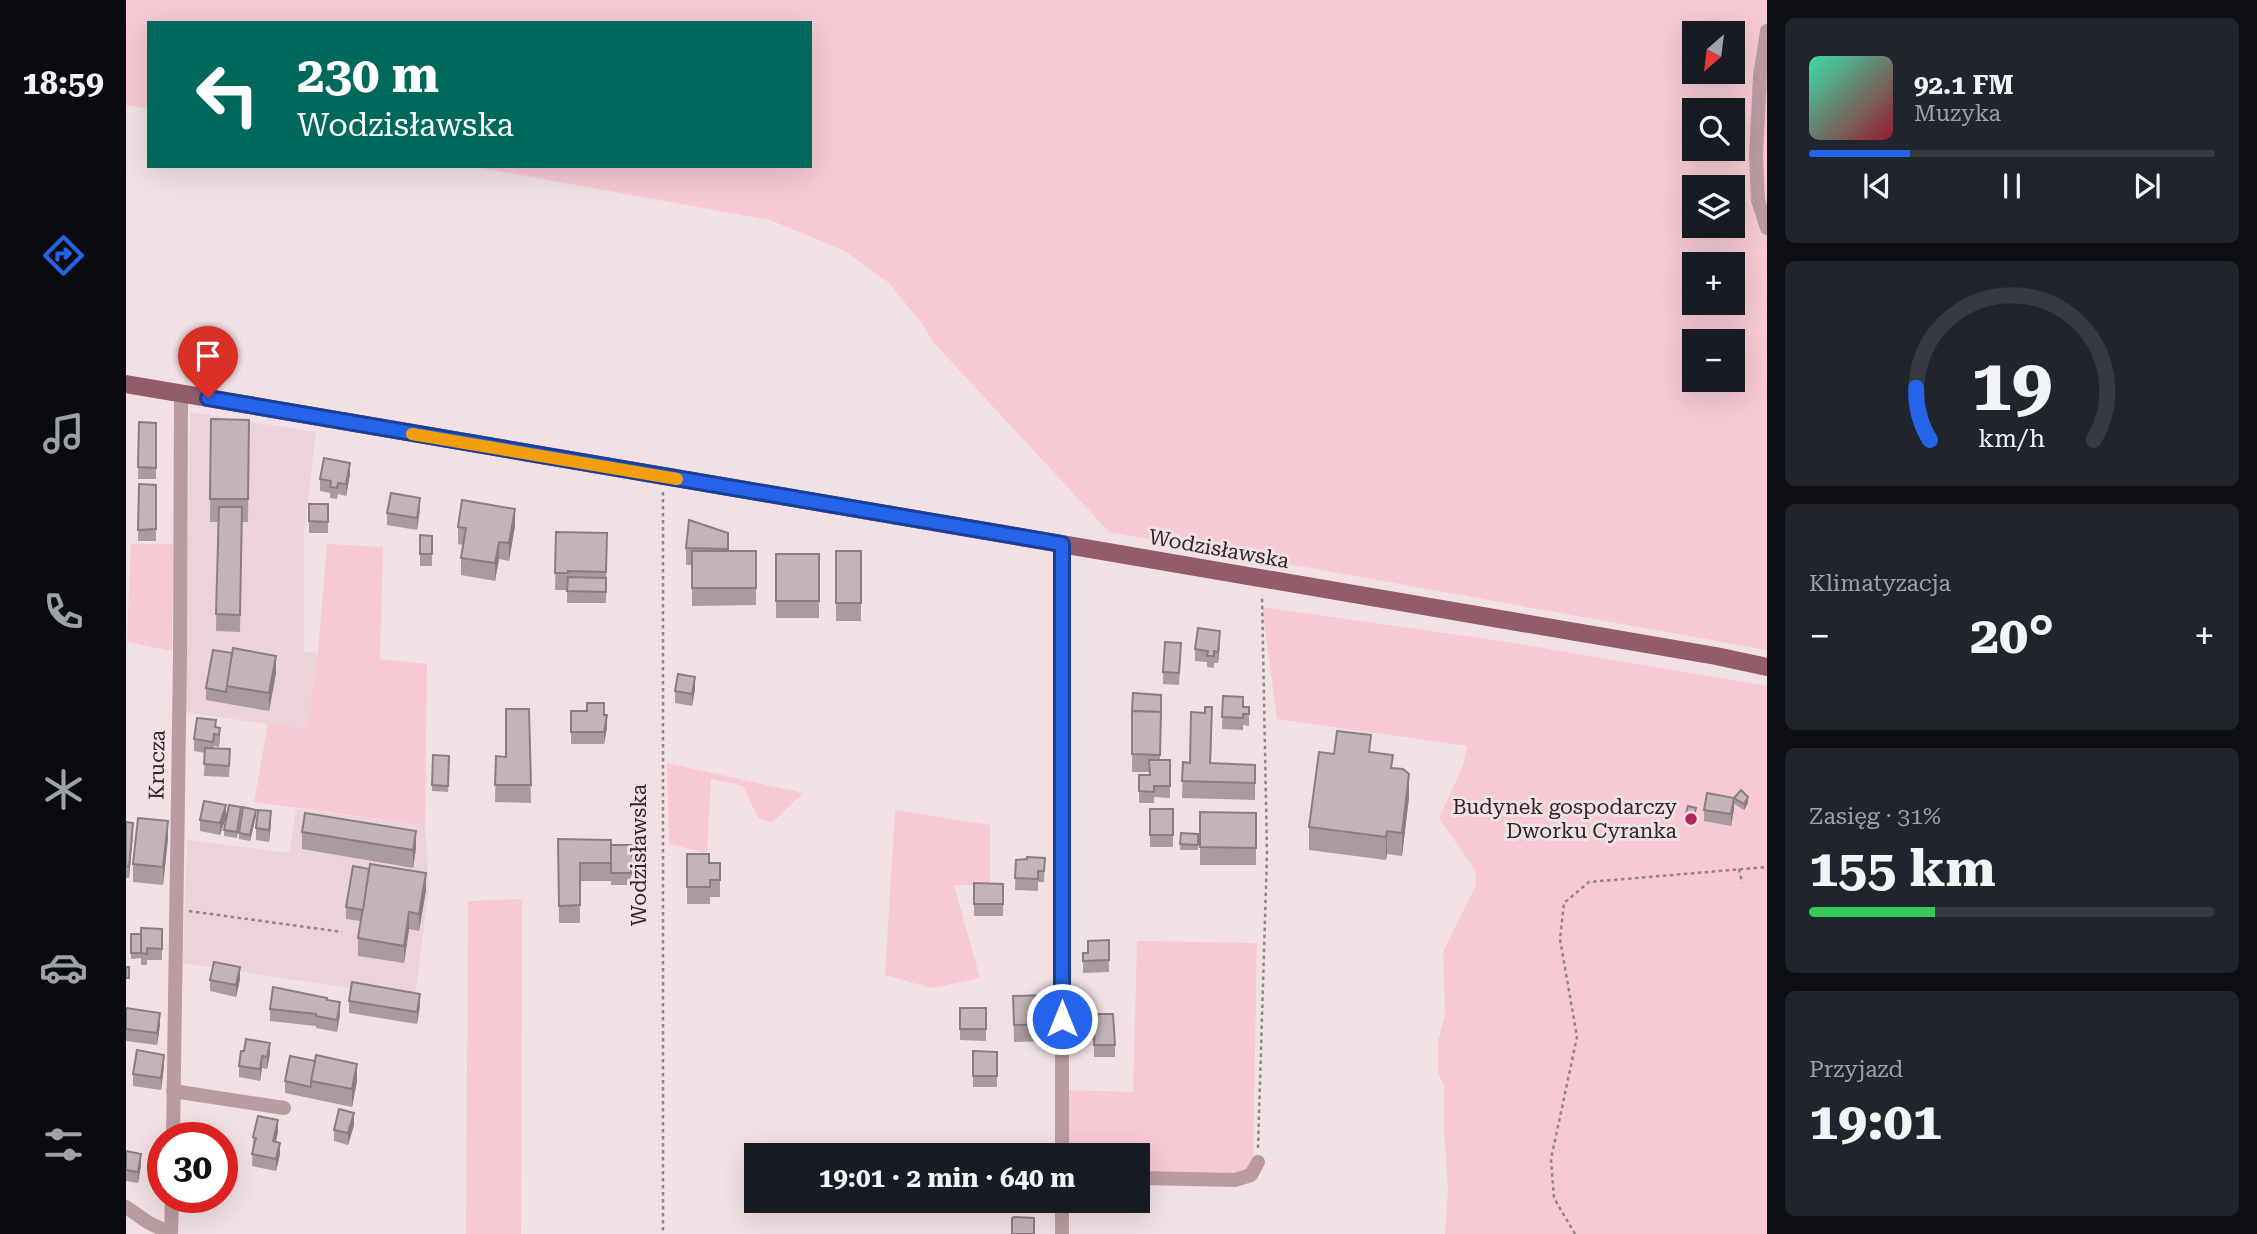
<!DOCTYPE html>
<html lang="pl">
<head>
<meta charset="utf-8">
<style>
	body { margin:0; font-family:"Roboto Serif",serif; background:#20242c; color:#f1f3f6; height:100vh; display:flex; flex-direction:column; font-size:26px; white-space:nowrap }
	* { box-sizing:border-box; margin:0 }
	p { font-size:23px; color:#9ea1a6 }
	.icon { flex:none; width:38px; height:38px; fill:none; stroke:currentColor; stroke-width:2; stroke-linecap:round; stroke-linejoin:round }
	.map { position:relative; flex:1; overflow:hidden }
	.details { display:flex; flex-direction:column; gap:18px; padding:18px; background:#0d0f14; width:490px }
	.details>* { flex:none }
	.hud { position:absolute; left:21px; top:21px; width:665px; height:147px; border-radius:0px; box-shadow:0 7px 28px #0002; background:#00695c; color:#fff; overflow:hidden }
	.needle { width:46px; rotate:208deg }
	.fabs { position:absolute; left:1556px; top:21px; display:grid; gap:14px }
	.fabs a { display:grid; place-items:center; width:63px; height:63px; border-radius:0px; background:#171b24; box-shadow:0 7px 28px #0002; font-size:35px }
	.speed { position:absolute; left:21px; top:1122px; display:flex; gap:14px; font-size:35px; font-weight:700; text-align:center }
	.speed>* { display:grid; place-content:center; width:91px; height:91px; border-radius:50%; background:#171b24; box-shadow:0 7px 28px #0002; line-height:1 }
	.speed .limit { border:10px solid #d22; background:#fff; color:#111 }
	.pin { position:absolute; display:grid; place-items:center; width:60px; height:60px; color:#fff; margin:-72px -30px; border-radius:50% 50% 50% 0; rotate:-45deg; box-shadow:0 0 7px #0007 }
	.pin .icon { rotate:45deg }
	.me { position:absolute; width:77px; margin:-38px; rotate:0deg; stroke-linejoin:round; filter:drop-shadow(0 0 5px #0008) }
	.turn { display:flex; align-items:center; gap:24px; height:147px; padding:0 35px; font-size:32px }
	.turn .icon { width:91px; height:91px; stroke-width:2.5 }
	.turn b { display:block; font-size:49px; line-height:60px }
	.big { font-size:52px; font-weight:700; line-height:1.1 }
	.details .widget { flex:1; display:flex; flex-direction:column; justify-content:center; gap:10px; min-width:0; padding:0 24px; border-radius:10px; background:#20242c }
	.details .dial { align-items:center; gap:0 }
	.dial svg { height:182px; overflow:visible; fill:none; stroke:#363941; stroke-width:7; stroke-linecap:round; text-anchor:middle }
	.dial text { fill:#f1f3f6; stroke:none }
	.song { display:flex; align-items:center; gap:21px }
	.cover { width:84px; height:84px; border-radius:10px; background:linear-gradient(135deg,hsl(160 70% 55%),hsl(350 70% 35%)) }
	.played { height:7px; border-radius:4px; background:linear-gradient(90deg,#2563eb 25%,#363941 25%) }
	.keys { display:flex; justify-content:space-around; direction:ltr }
	.heat { display:flex; justify-content:space-between; align-items:center; font-size:38px; direction:ltr }
	.charge { height:10px; border-radius:5px; background:linear-gradient(90deg,#34c759 31%,#363941 0) }
	.trip { position:absolute; left:618px; top:1143px; width:406px; height:70px; border-radius:0px; background:#171b24; box-shadow:0 7px 28px #0002; font-weight:700; line-height:70px; text-align:center }
	main { display:flex; flex:1; min-height:0 }
	.tab-bar { display:flex; flex-direction:column; width:126px; justify-content:space-around; align-items:center; background:#090b0e; color:#9ea1a6 }
	.tab-bar .icon { width:49px; height:49px }
	.tab-bar .on { color:#2563eb }
	.tab-bar b { font-size:32px; color:#f1f3f6 }
	.map>svg:first-child { display:block }
	.built { fill:#ecd3d9 }
	.green { fill:#f6c9d3; fill-rule:evenodd }
	.lines { fill:none; stroke-linecap:round; stroke-linejoin:round }
	.path { stroke:#908587; stroke-width:2.5; stroke-dasharray:3.5 3.5; stroke-linecap:butt }
	.minor { stroke:#ba9ba2; stroke-width:14 }
	.major { stroke:#925c6a; stroke-width:18 }
	.wall { fill:#a99b9e }
	.shaded-wall { fill:#897e81 }
	.building { fill:#c4b4b8; stroke:#897e81; stroke-width:2 }
	.route-casing { stroke:#184099; stroke-width:18 }
	.route { stroke:#2563eb; stroke-width:12 }
	.slow { stroke:#f59e0b; stroke-width:12 }
	.poi-dot { fill:#b3265d; stroke:#f1e1e5; stroke-width:2.5 }
	.labels { text-anchor:middle; stroke-width:6; stroke-linejoin:round; paint-order:stroke }
	.street-label { font-size:21px; fill:#2c2627; stroke:#f1e1e5 }
	.poi-label { font-size:21px; fill:#2c2627; stroke:#f1e1e5; text-anchor:end }
</style>
</head>
<body>
<main>
<nav class="tab-bar">
<b>18:59</b>
<svg class="icon on" aria-label="directions" viewBox="0 0 24 24"><path d="M12 3l9 9-9 9-9-9zM9 14v-3h6M13 9l2 2-2 2"/></svg>
<svg class="icon" aria-label="music" viewBox="0 0 24 24"><path d="M9 18V5l10-2v13"/><circle cx="6" cy="18" r="3"/><circle cx="16" cy="16" r="3"/></svg>
<svg class="icon" aria-label="phone" viewBox="0 0 24 24"><path d="M5 4h4l2 5-3 2q2 4 5 5l2-3 5 2v4C11 20 4 13 5 4z"/></svg>
<svg class="icon" aria-label="climate" viewBox="0 0 24 24"><path d="M12 3v18M4 7l16 10M4 17L20 7"/></svg>
<svg class="icon" aria-label="car" viewBox="0 0 24 24"><path d="M5 17H2v-5l4-1 3-4h7l3 4 3 1v5h-3M9 17h6M6 11h13"/><circle cx="7" cy="17" r="2"/><circle cx="17" cy="17" r="2"/></svg>
<svg class="icon" aria-label="filters" viewBox="0 0 24 24"><path d="M4 7h16M4 17h16"/><circle cx="9" cy="7" r="2"/><circle cx="15" cy="17" r="2"/></svg>
</nav>
<div class="map">
<svg width="1641" height="1234" viewBox="0 0 1641 1234">
	<rect width="100%" height="100%" fill="#f1e1e5"/>
	<g class="built">
		<path d="M64,412L190,432L178,533V651L192,653L181,730L59,712Z"/>
		<path d="M170,809L299,825L303,887L289,998L57,963L61,840L163,853Z"/>
	</g>
	<g class="green">
		<path d="M0,0H1641V650L983,532L808,343L795,322L762,282L717,250L644,220L344,166H684V23H23V109L0,105ZM1568,33H1606V72H1568ZM1568,110H1606V149H1568ZM1568,187H1606V226H1568ZM1568,264H1606V303H1568ZM1568,341H1606V380H1568Z"/>
		<path d="M5,544H47L46,651L1,642Z"/>
		<path d="M201,544L257,547L254,659L301,664L299,825L128,802L142,723L181,730L192,653Z"/>
		<path d="M1136,607L1382,642L1641,686V1234H1319L1322,1189L1318,1129V1086L1312,1072V1042L1319,1013L1317,952L1350,885L1349,870L1313,818L1337,766L1341,746L1151,719Z"/>
		<path d="M541,763L677,793L646,823L632,818L617,786L585,779L581,853L543,844Z"/>
		<path d="M769,810L864,825V885H828L854,978L805,988L759,975Z"/>
		<path d="M396,899L395,1234H340L342,901Z"/>
		<path d="M1011,941L1131,943L1127,1161L1124,1168L1115,1174L1012,1173V1155H941V1090L1007,1092Z"/>
	</g>
	<g class="lines">
		<g class="path">
			<path d="M537,492V1234"/>
			<path d="M1613,869L1616,883"/>
			<path d="M63,911L216,932"/>
			<path d="M1132,1148L1141,854L1136,595"/>
			<path d="M1449,1234L1428,1198L1425,1159L1451,1037L1434,939L1438,903L1463,882L1641,867"/>
		</g>
		<g class="minor">
			<path d="M1641,31L1634,76L1630,155L1632,200L1641,228"/>
			<path d="M936,544V1155"/>
			<path d="M47,1091L158,1108"/>
			<path d="M47,1138L54,657L55,393"/>
			<path d="M1012,1178L1109,1180L1125,1175L1132,1162"/>
			<path d="M0,1207L23,1223L45,1233L46,1197"/>
			<path d="M936,1234V1200"/>
		</g>
		<path class="major" d="M0,384L1590,656L1641,667"/>
	</g>
	<g class="wall">
		<path d="M85,419L123,420L122,522H116L114,632L90,631L92,522H84Z"/>
		<path d="M13,422L30,423V479H12Z"/>
		<path d="M224,474L220,496L212,494L211,499L204,498V493L194,491V479Z"/>
		<path d="M13,484L30,485V541H12Z"/>
		<rect x="183" y="504" width="19" height="29"/>
		<path d="M294,509L291,530L261,525V513Z"/>
		<path d="M389,526L383,561L373,559L369,581L335,575V558L337,545L332,544V527Z"/>
		<path d="M430,532L481,533L480,603H441V590H429Z"/>
		<path d="M602,533V551H630V605L566,606V565H560V548Z"/>
		<path d="M294,535L306,536V566H294Z"/>
		<rect x="710" y="551" width="25" height="70"/>
		<rect x="650" y="554" width="43" height="64"/>
		<path d="M1094,643L1092,663H1088V668L1081,667V662L1069,661V649Z"/>
		<path d="M1055,655L1053,685L1037,684V672Z"/>
		<path d="M150,673L143,711L80,700V688Z"/>
		<path d="M569,689L566,706L549,703V691Z"/>
		<path d="M1007,693L1035,695L1034,760H1044V798L1028,797V803H1013V775H1023V772H1006Z"/>
		<path d="M1097,696L1117,707H1123V726L1117,725V730L1096,729Z"/>
		<path d="M403,709L405,803L369,802L370,756L380,757Z"/>
		<path d="M445,711L478,715L481,727L478,744H445Z"/>
		<path d="M1086,725L1085,763L1129,765V800L1056,798L1057,762L1064,763Z"/>
		<path d="M90,727L94,728V740L93,747L88,746V748L104,761L103,777L78,776L79,753L68,751V739Z"/>
		<path d="M1245,753L1267,768L1283,797L1276,856L1261,854L1260,860L1183,850V827L1208,754Z"/>
		<path d="M307,755L323,756L322,792L306,791Z"/>
		<path d="M1608,798L1622,803L1618,810L1608,804Z"/>
		<rect x="1024" y="809" width="23" height="38"/>
		<path d="M1608,809L1605,826L1578,821V810Z"/>
		<path d="M1074,812L1130,813V865H1074Z"/>
		<path d="M115,813L111,838L98,836V830Z"/>
		<path d="M1570,814L1567,826L1559,824V818Z"/>
		<path d="M130,816L124,841L113,839V833Z"/>
		<path d="M100,817L94,835L74,831V820Z"/>
		<path d="M0,822L7,834L3,878H0Z"/>
		<path d="M145,823L143,842L130,840V828Z"/>
		<path d="M176,832L290,848L287,868L176,849Z"/>
		<path d="M1055,833L1072,834V850H1054Z"/>
		<path d="M42,839L37,885L7,882V864Z"/>
		<path d="M432,839L485,845L506,856H512V876H505V885H485V881H454V923H433Z"/>
		<path d="M561,854L583,863H594V897H584V904H561Z"/>
		<path d="M919,858L918,882H912V891L889,890L890,860Z"/>
		<path d="M848,883L877,884V916H848Z"/>
		<path d="M300,890L293,931L283,929L278,963L232,956V938L235,921L220,919V907Z"/>
		<path d="M36,929V960H21V965H15V958L5,959V934H15Z"/>
		<path d="M983,940V972L957,973V953H962Z"/>
		<path d="M114,979L110,997L84,991V980Z"/>
		<path d="M924,995L925,1041L888,1042L887,996Z"/>
		<path d="M201,1000L214,1014L211,1032L190,1028V1026L144,1021V1009Z"/>
		<path d="M223,1001L294,1005L291,1024L223,1013Z"/>
		<path d="M0,1008L34,1025L31,1045L0,1041Z"/>
		<path d="M834,1008H860V1041L834,1040Z"/>
		<path d="M966,1021L989,1045V1057H968V1040H966Z"/>
		<path d="M847,1051L871,1052V1087H847Z"/>
		<path d="M144,1054L141,1069L136,1068L134,1081L113,1077V1066Z"/>
		<path d="M38,1066L35,1090L7,1086V1074Z"/>
		<path d="M159,1081H231L226,1107L159,1093Z"/>
		<path d="M228,1125L222,1145L208,1141V1130Z"/>
		<path d="M152,1132L150,1142L154,1154L150,1171L126,1166L127,1137Z"/>
		<path d="M0,1151L15,1165L12,1183L0,1181Z"/>
	</g>
	<g class="shaded-wall">
		<path d="M224,463V474L220,496V484Z"/>
		<path d="M294,498V509L291,530V518Z"/>
		<path d="M389,509V526L383,561V543Z"/>
		<path d="M373,542V559L369,581V563Z"/>
		<path d="M1094,631V643L1092,663V652Z"/>
		<path d="M150,656V673L143,711V693Z"/>
		<path d="M569,677V689L566,706V694Z"/>
		<path d="M481,715V727L478,744V732Z"/>
		<path d="M1283,774V797L1276,856V833Z"/>
		<path d="M1622,797V803L1618,810V804Z"/>
		<path d="M1608,798V809L1605,826V814Z"/>
		<path d="M100,805V817L94,835V823Z"/>
		<path d="M130,810V816L124,841V835Z"/>
		<path d="M145,811V823L143,842V830Z"/>
		<path d="M42,821V839L37,885V867Z"/>
		<path d="M7,823V834L3,878V867Z"/>
		<path d="M290,831V848L287,868V850Z"/>
		<path d="M1261,831V854L1260,860V837Z"/>
		<path d="M300,873V890L293,931V914Z"/>
		<path d="M283,912V929L278,963V946Z"/>
		<path d="M114,967V979L110,997V985Z"/>
		<path d="M294,994V1005L291,1024V1012Z"/>
		<path d="M214,1002V1014L211,1032V1020Z"/>
		<path d="M34,1013V1025L31,1045V1033Z"/>
		<path d="M144,1043V1054L141,1069V1057Z"/>
		<path d="M38,1055V1066L35,1090V1078Z"/>
		<path d="M136,1056V1068L134,1081V1069Z"/>
		<path d="M231,1064V1081L226,1107V1089Z"/>
		<path d="M228,1113V1125L222,1145V1133Z"/>
		<path d="M152,1120V1132L147,1153V1141Z"/>
		<path d="M154,1143V1154L150,1171V1159Z"/>
		<path d="M15,1154V1165L12,1183V1172Z"/>
	</g>
	<g class="building">
		<path d="M85,419L123,420L122,499H84Z"/>
		<path d="M13,422L30,423V468L12,467Z"/>
		<path d="M198,458L224,463L220,484L212,483L211,488L204,487L205,481L194,479Z"/>
		<path d="M13,484L30,485V529L12,530Z"/>
		<path d="M265,493L294,498L291,518L261,513Z"/>
		<path d="M336,500L389,509L383,543L373,542L369,563L335,558L340,528L332,527Z"/>
		<path d="M183,504H202V522L183,521Z"/>
		<path d="M93,507H116L114,615L90,614Z"/>
		<path d="M563,520L602,533V549L560,548Z"/>
		<path d="M430,532L481,533L480,572L442,571V573H429Z"/>
		<path d="M294,535L306,536V554H294Z"/>
		<rect x="566" y="551" width="64" height="37"/>
		<rect x="710" y="551" width="25" height="52"/>
		<rect x="650" y="554" width="43" height="47"/>
		<path d="M442,577L480,578V592L441,591Z"/>
		<path d="M1072,628L1094,631L1092,652L1088,651V656H1081L1082,651L1069,649Z"/>
		<path d="M1039,642L1055,643L1053,673L1037,672Z"/>
		<path d="M107,648L150,656L143,693L100,686Z"/>
		<path d="M87,650L106,653L100,692L80,688Z"/>
		<path d="M552,674L569,677L566,694L549,691Z"/>
		<path d="M1007,693L1035,695V718V712L1006,711Z"/>
		<path d="M1097,696L1117,697V707H1123V714H1117V718L1096,717Z"/>
		<path d="M461,703H478V715H481L478,732H445V711H461Z"/>
		<path d="M1079,707H1086L1084,763L1129,765V783L1056,781L1057,762L1064,763L1065,712L1079,713Z"/>
		<path d="M380,709H403L405,785H369L370,756L380,757Z"/>
		<path d="M1006,711L1035,712L1034,755L1006,754Z"/>
		<path d="M71,718L90,720L89,727L94,728L93,735L88,734L87,742L68,739Z"/>
		<path d="M1211,731L1245,735L1243,752L1267,755L1265,768L1277,769L1283,774L1276,833L1261,831L1260,837L1183,827L1193,752L1208,754Z"/>
		<path d="M79,748L104,749L103,766L78,764Z"/>
		<path d="M307,755L323,756L322,786L306,785Z"/>
		<path d="M1023,760H1044V786H1028V792L1013,791V775H1024Z"/>
		<path d="M1615,790L1622,797L1618,804L1608,798Z"/>
		<path d="M1581,793L1608,798L1605,814L1578,810Z"/>
		<path d="M78,801L100,805L94,823L74,820Z"/>
		<path d="M103,805L115,807L111,832L98,830Z"/>
		<path d="M1562,806L1570,808L1567,820L1559,818Z"/>
		<path d="M117,807L130,810L124,835L113,833Z"/>
		<rect x="1024" y="809" width="23" height="26"/>
		<path d="M132,810L145,811L143,830L130,828Z"/>
		<path d="M1074,812L1130,813V848L1074,847Z"/>
		<path d="M179,813L290,831L287,850L176,832Z"/>
		<path d="M12,818L42,821L37,867L7,864Z"/>
		<path d="M0,822L7,823L3,867L0,866Z"/>
		<path d="M1055,833L1072,834V845L1054,844Z"/>
		<path d="M432,839L485,840V863H454V905L433,906Z"/>
		<path d="M485,845H506V856H512V865H505V873H485Z"/>
		<path d="M561,854H583V863H594V880H584V887H561Z"/>
		<path d="M901,857L919,858L918,871H912V879L889,878L890,860L901,859Z"/>
		<path d="M244,864L300,873L293,914L283,912L278,946L232,938Z"/>
		<path d="M227,866L243,869L237,910L220,907Z"/>
		<path d="M848,883L877,884V904H848Z"/>
		<path d="M15,928L36,929V949L21,948V954L15,953Z"/>
		<rect x="5" y="934" width="10" height="19"/>
		<path d="M983,940V960L957,961V953H962V941Z"/>
		<path d="M88,962L114,967L110,985L84,980Z"/>
		<rect x="0" y="967" width="3" height="11"/>
		<path d="M226,982L294,994L291,1012L223,1001Z"/>
		<path d="M147,987L201,998V1000L214,1002L211,1020L190,1016V1014L144,1009Z"/>
		<path d="M924,995L925,1024L888,1025L887,996Z"/>
		<path d="M0,1008L34,1013L31,1033L0,1029Z"/>
		<rect x="834" y="1008" width="26" height="21"/>
		<path d="M968,1014H987L989,1045H968L969,1028H966V1021L968,1020Z"/>
		<path d="M120,1039L144,1043L141,1057L136,1056L134,1069L113,1066L115,1051H118Z"/>
		<path d="M11,1050L38,1055L35,1078L7,1074Z"/>
		<path d="M847,1051L871,1052V1076H847Z"/>
		<path d="M190,1055L231,1064L226,1089L185,1081Z"/>
		<path d="M164,1056L189,1061L185,1081V1087L159,1081Z"/>
		<path d="M213,1109L228,1113L222,1133L208,1130Z"/>
		<path d="M132,1116L152,1120L147,1141L154,1143L150,1159L126,1154L130,1138L127,1137Z"/>
		<path d="M0,1151L15,1154L12,1172L0,1170Z"/>
		<path d="M888,1217L908,1218V1234H886V1218Z"/>
	</g>
	<g class="lines">
		<g class="route-casing">
			<path id="route" d="M82,398L936,544V1019"/>
		</g>
		<use href="#route" class="route"/>
		<path class="slow" d="M286,434L551,479"/>
	</g>
	<circle class="poi-dot" cx="1565" cy="819" r="7"/>
	<g class="labels">
		<g class="street-label">
			<text transform="translate(1093 549) rotate(10)" y="7">Wodzisławska</text>
			<text transform="translate(31 765) rotate(-89)" y="7">Krucza</text>
			<text transform="translate(513 855) rotate(-90)" y="7">Wodzisławska</text>
		</g>
		<g class="poi-label">
			<text x="1551" y="814">Budynek gospodarczy<tspan x="1551" dy="24">Dworku Cyranka</tspan></text>
		</g>
	</g>
</svg>
<div class="fabs">
<a><svg class="needle" viewBox="-14 -14 28 28"><path d="M0-13l5 13h-10z" fill="#e53935"/><path d="M0 13l5-13h-10z" fill="#9ea1a6"/></svg></a>
<a><svg class="icon" aria-label="search" viewBox="0 0 24 24"><circle cx="10" cy="10" r="6"/><path d="M15 15l6 6"/></svg></a>
<a><svg class="icon" aria-label="layers" viewBox="0 0 24 24"><path d="M12 4l9 5-9 5-9-5zM3 14l9 5 9-5"/></svg></a>
<a>+</a>
<a>−</a>
</div>
<div class="speed"><div class="limit">30</div></div>
<div class="pin" style="left:82px;top:398px;background:#d93025"><svg class="icon" aria-label="arrive" viewBox="0 0 24 24"><path d="M6 21V4h12l-3 4 3 4H6"/></svg></div>
<svg class="me" style="left:936px;top:1019px" viewBox="-20 -20 40 40"><circle r="17" fill="#2563eb" stroke="#fff" stroke-width="3"/><path d="M0-11L8 9 0 5-8 9z" fill="#fff"/></svg>
<div class="trip">19:01 · 2 min · 640 m</div>
<div class="hud">
<div class="turn"><svg class="icon" aria-label="left" viewBox="0 0 24 24"><path d="M17 20v-9H6M10 6l-5 5 5 5"/></svg><div><b>230 m</b>Wodzisławska</div></div>
</div>
</div>
<section class="details">
<div class="widget">
<div class="song"><i class="cover"></i><div><b>92.1 FM</b><p>Muzyka</p></div></div>
<div class="played"></div>
<div class="keys"><svg class="icon" aria-label="previous" viewBox="0 0 24 24"><path d="M18 5L8 12l10 7zM5 5v14"/></svg><svg class="icon" aria-label="pause" viewBox="0 0 24 24"><path d="M8 5v14M16 5v14"/></svg><svg class="icon" aria-label="next" viewBox="0 0 24 24"><path d="M6 5l10 7-10 7zM19 5v14"/></svg></div>
</div>
<div class="widget dial"><svg viewBox="0 0 100 80">
<path d="M14 69A42 42 0 1 1 86 69"/>
<path d="M14 69A42 42 0 0 1 8 46" stroke="#2563eb"/>
<text x="50" y="56" font-size="32" font-weight="700">19</text>
<text x="50" y="72" font-size="11">km/h</text>
</svg></div>
<div class="widget"><p>Klimatyzacja</p>
<div class="heat"><a>−</a><b class="big">20°</b><a>+</a></div>
</div>
<div class="widget"><p>Zasięg · 31%</p><b class="big">155 km</b><div class="charge"></div></div>
<div class="widget"><p>Przyjazd</p><b class="big">19:01</b></div>
</section>
</main>
</body>
</html>
